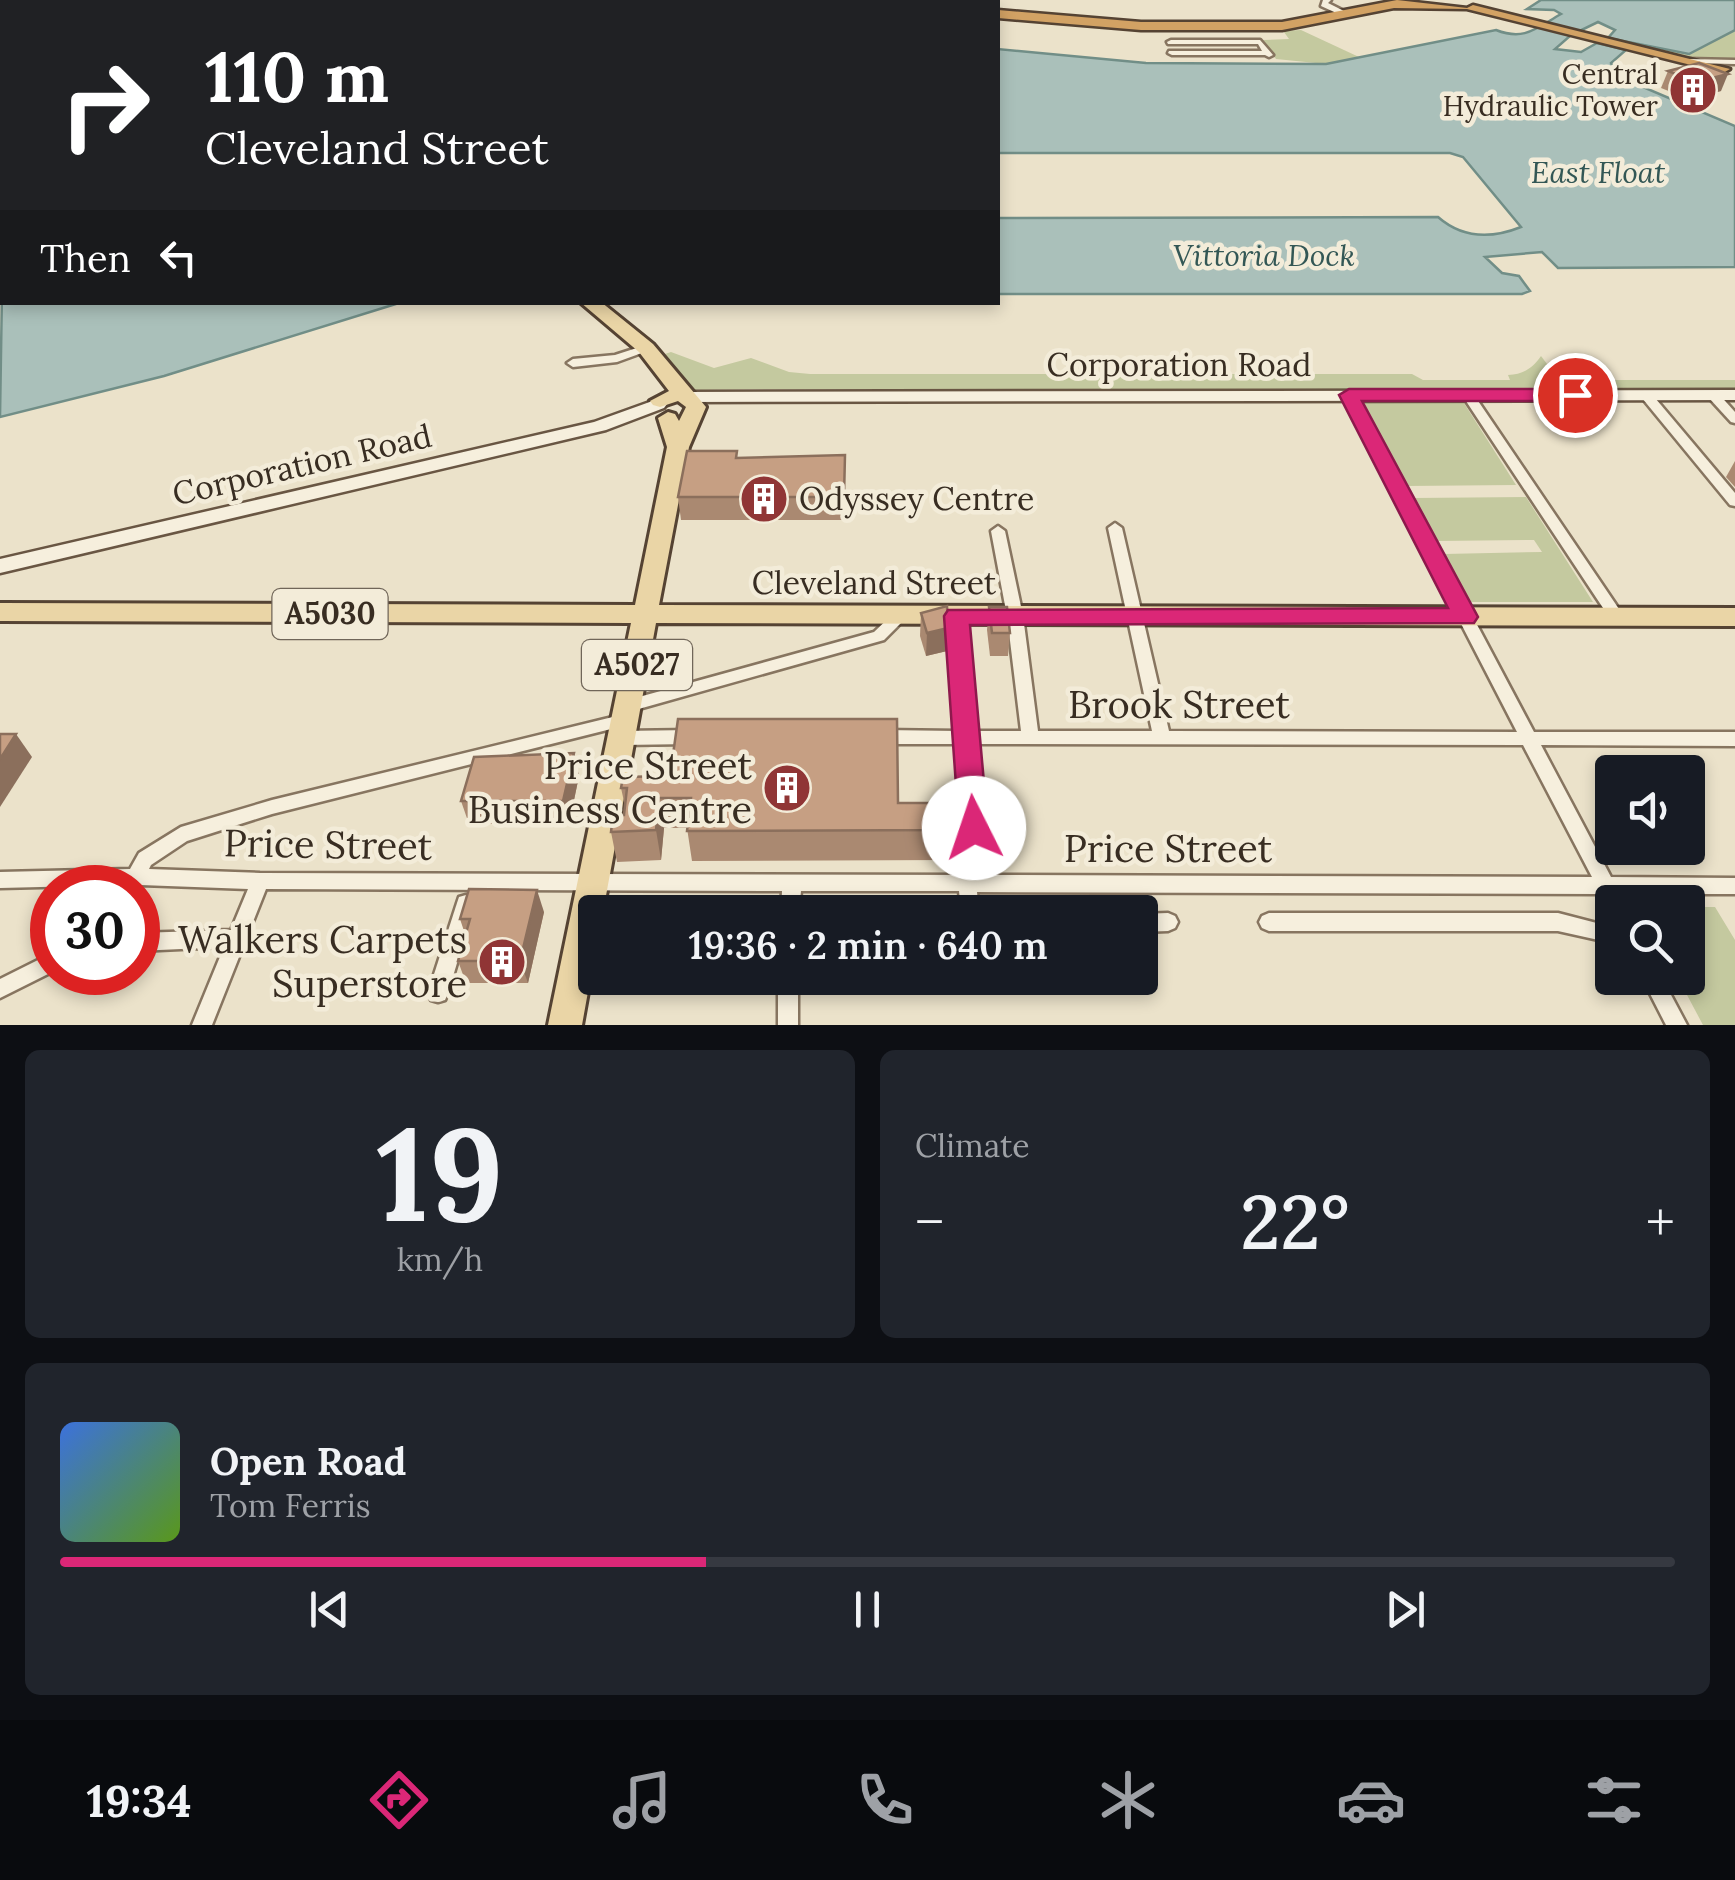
<!DOCTYPE html>
<html lang="en">
<head>
<meta charset="utf-8">
<style>
	body { margin:0; font-family:Lora,serif; background:#20242c; color:#f1f3f6; height:100vh; display:flex; flex-direction:column; font-size:38px; white-space:nowrap }
	* { box-sizing:border-box; margin:0 }
	p { font-size:32px; color:#9ea1a6 }
	.icon { flex:none; width:55px; height:55px; fill:none; stroke:currentColor; stroke-width:2; stroke-linecap:round; stroke-linejoin:round }
	.map { position:relative; height:1025px; overflow:hidden }
	.details { display:flex; flex-direction:column; gap:25px; padding:25px; background:#0d0f14; flex:1 }
	.details>* { flex:none }
	.hud { position:absolute; left:0px; top:0px; width:1000px; height:305px; box-shadow:0 5px 15px #0003; background:#202124; color:#fff; overflow:hidden }
	.tools { position:absolute; left:1595px; top:755px; display:grid; gap:20px }
	.tools a { display:grid; place-items:center; width:110px; height:110px; border-radius:10px; background:#171b24; box-shadow:0 5px 15px #0003; font-size:50px }
	.speed { position:absolute; left:30px; top:865px; display:flex; gap:20px; font-size:50px; font-weight:700; text-align:center }
	.speed>* { display:grid; place-content:center; width:130px; height:130px; border-radius:50%; background:#171b24; box-shadow:0 5px 15px #0003; line-height:1 }
	.speed .limit { border:15px solid #d22; background:#fff; color:#111 }
	.pin { position:absolute; display:grid; place-items:center; width:85px; height:85px; color:#fff; margin:-42px; border:5px solid #fff; border-radius:50%; box-shadow:0 2px 10px #0007 }
	.me { position:absolute; width:110px; margin:-55px; rotate:356deg; stroke-linejoin:round; filter:drop-shadow(0 0 8px #0008) }
	.turn { display:flex; align-items:center; gap:35px; height:210px; padding:0 40px; font-size:45px }
	.turn .icon { width:130px; height:130px; stroke-width:2.5 }
	.turn b { display:block; font-size:70px; line-height:85px }
	.then { display:flex; align-items:center; height:95px; padding:0 40px; background:#0003; gap:20px; font-size:38px }
	.big { font-size:75px; font-weight:600; line-height:1.1 }
	.details .card { flex:1; display:flex; flex-direction:column; justify-content:center; gap:15px; min-width:0; padding:0 35px; border-radius:15px; background:#20242c }
	.details .dial { align-items:center; gap:0 }
	.dial b { font-size:130px; line-height:1 }
	.song { display:flex; align-items:center; gap:30px }
	.cover { width:120px; height:120px; border-radius:15px; background:linear-gradient(135deg,hsl(220 70% 55%),hsl(90 70% 35%)) }
	.played { height:10px; border-radius:5px; background:linear-gradient(90deg,#db2777 40%,#363941 40%) }
	.keys { display:flex; justify-content:space-around; direction:ltr }
	.heat { display:flex; justify-content:space-between; align-items:center; font-size:55px; direction:ltr }
	.details .tiles { flex:1; display:grid; gap:25px; grid-template-columns:1fr 1fr }
	.card:last-child { grid-column:span 2 }
	.trip { position:absolute; left:578px; top:895px; width:580px; height:100px; border-radius:10px; background:#171b24; box-shadow:0 5px 15px #0003; font-weight:600; line-height:100px; text-align:center }
	.tabs { display:flex; height:160px; justify-content:space-around; align-items:center; background:#090b0e; color:#9ea1a6 }
	.tabs .icon { width:70px; height:70px }
	.tabs .current { color:#db2777 }
	.tabs b { font-size:45px; color:#f1f3f6 }
	.map>svg:first-child { display:block }
	.green { fill:#c4c99f }
	.water { fill:#aac0ba; stroke:#718e87; stroke-width:2.5 }
	.lines { fill:none; stroke-linecap:round; stroke-linejoin:round }
	.street-casing { stroke:#877560; stroke-width:5 }
	.secondary-casing { stroke:#695643; stroke-width:5 }
	.primary-casing { stroke:#554333; stroke-width:6 }
	.highway-casing { stroke:#554333; stroke-width:5 }
	.street { fill:#f6efdd; fill-rule:evenodd }
	.secondary { fill:#f6efdd; fill-rule:evenodd }
	.primary { fill:#ead5a6; fill-rule:evenodd }
	.highway { fill:#d2a264; fill-rule:evenodd }
	.wall { fill:#aa8971 }
	.shaded-wall { fill:#8b6f5c }
	.building { fill:#c69f83; stroke:#8b6f5c; stroke-width:2.5 }
	.route { fill:#db2777; stroke:#8e194d; stroke-width:2.5 }
	.labels { text-anchor:middle; stroke-width:9; stroke-linejoin:round; paint-order:stroke }
	.far-poi-label { font-size:28px; fill:#382d22; stroke:#f3ecd9; text-anchor:end }
	.far-water-label { font-size:30px; font-style:italic; fill:#335755; stroke:#f3ecd9 }
	.shield { fill:#f3ecd9; stroke:#706659; stroke-width:2.5 }
	.shield-label { font-size:30px; font-weight:bold; fill:#382d22 }
	.street-label { font-size:32px; fill:#382d22; stroke:#f3ecd9 }
	.poi-label { font-size:32px; fill:#382d22; stroke:#f3ecd9; text-anchor:start }
	.near-street-label { font-size:38px; fill:#382d22; stroke:#f3ecd9 }
	.near-poi-label { font-size:38px; fill:#382d22; stroke:#f3ecd9; text-anchor:end }
</style>
</head>
<body>
<div class="map">
<svg width="1735" height="1025" viewBox="0 0 1735 1025">
	<rect width="100%" height="100%" fill="#ebe2ca"/>
	<g class="green">
		<path d="M1301,30L1359,57L1326,64L1276,59L1263,40L1289,39L1284,32H1258Z"/>
		<path d="M1735,30V58C1701,65 1668,53 1635,45L1689,54Z"/>
		<path d="M671,352L714,368L751,358L789,372L810,374H1412L1423,380H1510L1508,375C1523,374 1532,369 1541,356L1559,380H1735V389H753L689,390L665,354Z"/>
		<path d="M1462,400L1516,485L1406,486L1361,401Z"/>
		<path d="M1526,497L1593,602H1470L1444,554L1542,552L1534,540L1436,541L1414,498Z"/>
		<path d="M1688,907H1715L1735,940V1025H1703L1678,978H1688Z"/>
	</g>
	<g class="water">
		<path d="M1541,0H1735V30L1689,54L1608,38L1615,30L1598,22L1571,35L1555,49L1581,52L1597,43L1626,50L1611,63L1617,76L1735,126V267L1558,268L1542,252L1485,257L1502,273L1519,276L1530,291L1522,294H998V218L1438,217C1462,238 1491,239 1521,227L1463,157L1450,153H998V49L1146,63L1326,64L1496,30C1524,41 1535,29 1561,14L1554,10L1527,9Z"/>
		<path d="M2,290V302L399,303L164,376L0,417Z"/>
	</g>
	<g class="lines">
		<g class="street-casing">
			<g id="street">
				<path d="M84,0H92L90,2H84Z"/>
				<path d="M184,0H207L200,2H182Z"/>
				<path d="M768,0H787L780,2H766Z"/>
				<path d="M1323,0H1331L1328,3L1350,14L1343,16L1321,6Z"/>
				<path d="M1171,40H1260L1273,55L1269,57L1265,55H1172L1168,53L1169,51H1262L1258,44H1168L1167,42Z"/>
				<path d="M1687,59L1735,60V64L1690,63H1687Z"/>
				<path d="M646,345L650,346V350L617,362L573,367L567,363L573,359L615,355Z"/>
				<path d="M1349,391L1355,395L1534,732H1735V746L1541,745L1611,877L1735,878V894H1619L1623,902H1612V910L1607,908L1600,894L977,892L979,912H961L959,891H801L799,912H781L782,891L266,889L212,1025H192L224,947L138,951V933L231,930L248,889L141,885L138,892V888H121L122,885L0,888V872L130,869L139,853L181,827L272,800L625,714L631,716L633,720L631,724L272,814L187,841L151,865L149,869L260,873L968,875L958,744H883L877,742L875,737L877,732L883,730L957,731L948,616L951,612H961L964,616L974,731H1021L1007,616L991,531L998,526L1005,531L1023,616L1038,731H1152L1108,528L1115,523L1122,528L1169,731L1517,732L1343,395ZM975,744L1523,745L1592,877L987,875Z"/>
				<path d="M1468,391L1472,392L1621,612L1624,616L1621,620H1611L1462,395Z"/>
				<path d="M1646,391L1650,392L1735,493V506L1730,505L1642,398L1640,395L1642,392Z"/>
				<path d="M1713,391L1717,392L1735,412V423L1731,422L1709,398L1707,395L1709,392Z"/>
				<path d="M901,610L906,611L909,615L884,640L628,712L622,710L620,706L622,702L628,700L874,632L896,611Z"/>
				<path d="M691,730L697,732L699,737L697,742L691,744L622,745L616,743L614,738L616,733L622,731Z"/>
				<path d="M466,895L473,897L475,903L448,993L445,1000L438,1002L431,1000L428,993L457,903L459,897Z"/>
				<path d="M1168,913L1175,916L1178,922L1175,928L1168,931L1140,932V914Z"/>
				<path d="M1269,913H1558L1612,927V943L1558,931H1269L1262,928L1259,922L1262,916Z"/>
				<path d="M52,953V972L0,998V979Z"/>
				<rect x="778" y="978" width="20" height="47"/>
				<path d="M1642,978H1662L1687,1025H1666Z"/>
			</g>
		</g>
		<g class="secondary-casing">
			<g id="secondary">
				<path d="M1735,390V400L688,402L679,397L688,392Z"/>
				<path d="M658,399L667,404L664,408L606,430L0,573V559L594,422Z"/>
			</g>
		</g>
		<g class="primary-casing">
			<g id="primary">
				<path d="M0,20L2,21V30L0,29Z"/>
				<path d="M580,302H601L653,344L706,407L689,447L659,605L1735,608V626L656,623L603,912H595V953L582,1025H548L631,623L0,621V603L635,605L667,447L658,418L668,412L675,414L679,421L686,407L678,401L660,407L653,405L650,401L669,391L639,352Z"/>
			</g>
		</g>
		<g class="highway-casing">
			<g id="highway">
				<path d="M1397,0L1467,8L1473,5L1730,69L1723,73L1467,9L1394,8L1282,30H1141L998,18V10L1141,22H1282Z"/>
				<rect x="0" y="43" width="2" height="8"/>
				<rect x="0" y="224" width="2" height="10"/>
			</g>
		</g>
		<use href="#street" class="street"/>
		<use href="#secondary" class="secondary"/>
		<use href="#primary" class="primary"/>
		<use href="#highway" class="highway"/>
	</g>
	<g class="wall">
		<path d="M1668,71L1721,91L1689,99L1661,88Z"/>
		<path d="M845,455L844,520H681L678,497L738,458Z"/>
		<path d="M1735,461V487L1726,477Z"/>
		<path d="M989,607L1010,633L1008,656H990L987,630Z"/>
		<path d="M921,613L947,651L926,656L920,636Z"/>
		<path d="M579,776L569,824H469L461,801Z"/>
		<path d="M621,788L898,803L950,830L948,860L692,861L687,828H664L661,860L617,862L611,832L624,815L625,806Z"/>
		<path d="M544,912L528,983H466L458,961L465,934L460,919Z"/>
	</g>
	<g class="shaded-wall">
		<path d="M1728,74L1721,91L1689,99L1696,82Z"/>
		<path d="M948,628L947,651L926,656L927,633Z"/>
		<path d="M16,734L32,757L0,807V759Z"/>
		<path d="M574,753L579,776L569,824L563,801Z"/>
		<path d="M659,798L664,828L661,860L656,830Z"/>
		<path d="M537,890L544,912L528,983L520,961Z"/>
	</g>
	<g class="building">
		<path d="M1699,63L1728,74L1696,82L1668,71Z"/>
		<path d="M687,451H737L736,458L845,455L844,497H678Z"/>
		<path d="M947,606L948,628L927,633L921,613Z"/>
		<path d="M989,607H1007L1010,633H992Z"/>
		<path d="M678,719H897L898,803H949L950,830L687,831L691,798H659L656,830L611,832L613,815H624L627,788H621L623,777L670,776Z"/>
		<path d="M0,734H16L0,759Z"/>
		<path d="M574,753L563,801H461L474,757Z"/>
		<path d="M469,889L537,890L520,961H458L470,919H460Z"/>
	</g>
	<path class="route" d="M1349,389H1575L1585,395L1575,401H1362L1478,617L1474,623L970,625L988,828L984,836L974,840L963,836L959,828L944,616L948,610L1448,608L1339,395Z"/>
	<defs>
		<g id="building-disc" transform="scale(2.5)"><circle r="9.5" fill="#903535" stroke="#f3ecd9"/><path d="M-4-6H4V6H1V3H-1V6H-4ZM-2.5-4.3h1.7v1.8h-1.7ZM.8-4.3h1.7v1.8H.8ZM-2.5-1h1.7V.8h-1.7ZM.8-1h1.7V.8H.8Z" fill="#fff"/></g>
	</defs>
	<g fill-rule="evenodd">
		<use href="#building-disc" x="1693" y="90"/>
		<use href="#building-disc" x="764" y="499"/>
		<use href="#building-disc" x="787" y="788"/>
		<use href="#building-disc" x="502" y="962"/>
	</g>
	<g class="labels">
		<g class="far-poi-label">
			<text x="1658" y="84">Central<tspan x="1658" dy="32">Hydraulic Tower</tspan></text>
		</g>
		<g class="far-water-label">
			<text x="1598" y="183">East Float</text>
			<text x="1264" y="266">Vittoria Dock</text>
		</g>
		<g class="shield">
			<rect x="272.5" y="589" width="115" height="50" rx="8"/>
			<rect x="582" y="640" width="110" height="50" rx="8"/>
		</g>
		<g class="shield-label">
			<text x="330" y="624">A5030</text>
			<text x="637" y="675">A5027</text>
		</g>
		<g class="street-label">
			<text x="1179" y="376">Corporation Road</text>
			<text transform="translate(302 465) rotate(-13)" y="11">Corporation Road</text>
			<text x="874" y="594">Cleveland Street</text>
		</g>
		<g class="poi-label">
			<text x="799" y="510">Odyssey Centre</text>
		</g>
		<g class="near-street-label">
			<text x="1179" y="718">Brook Street</text>
			<text transform="translate(328 845) rotate(1)" y="13">Price Street</text>
			<text x="1168" y="862">Price Street</text>
		</g>
		<g class="near-poi-label">
			<text x="752" y="779">Price Street<tspan x="752" dy="44">Business Centre</tspan></text>
			<text x="467" y="953">Walkers Carpets<tspan x="467" dy="44">Superstore</tspan></text>
		</g>
	</g>
</svg>
<div class="tools">
<a><svg class="icon" aria-label="sound" viewBox="0 0 24 24"><path d="M4 9h4l5-4v14l-5-4H4zM17 9q2 3 0 6"/></svg></a>
<a><svg class="icon" aria-label="search" viewBox="0 0 24 24"><circle cx="10" cy="10" r="6"/><path d="M15 15l6 6"/></svg></a>
</div>
<div class="speed"><div class="limit">30</div></div>
<div class="pin" style="left:1575px;top:395px;background:#d93025"><svg class="icon" aria-label="arrive" viewBox="0 0 24 24"><path d="M6 21V4h12l-3 4 3 4H6"/></svg></div>
<svg class="me" style="left:974px;top:828px" viewBox="-20 -20 40 40"><circle r="19" fill="#fff"/><path d="M0-13L10 11 0 6-10 11z" fill="#db2777"/></svg>
<div class="trip">19:36 · 2 min · 640 m</div>
<div class="hud">
<div class="turn"><svg class="icon" aria-label="right" viewBox="0 0 24 24"><path d="M7 20v-9h11M14 6l5 5-5 5"/></svg><div><b>110 m</b>Cleveland Street</div></div>
<div class="then">Then<svg class="icon" aria-label="left" viewBox="0 0 24 24"><path d="M17 20v-9H6M10 6l-5 5 5 5"/></svg></div>
</div>
</div>
<section class="details">
<div class="tiles">
<div class="card dial"><b>19</b><p>km/h</p></div>
<div class="card"><p>Climate</p>
<div class="heat"><a>−</a><b class="big">22°</b><a>+</a></div>
</div>
<div class="card">
<div class="song"><i class="cover"></i><div><b>Open Road</b><p>Tom Ferris</p></div></div>
<div class="played"></div>
<div class="keys"><svg class="icon" aria-label="previous" viewBox="0 0 24 24"><path d="M18 5L8 12l10 7zM5 5v14"/></svg><svg class="icon" aria-label="pause" viewBox="0 0 24 24"><path d="M8 5v14M16 5v14"/></svg><svg class="icon" aria-label="next" viewBox="0 0 24 24"><path d="M6 5l10 7-10 7zM19 5v14"/></svg></div>
</div>
</div>
</section>
<nav class="tabs">
<b>19:34</b>
<svg class="icon current" aria-label="directions" viewBox="0 0 24 24"><path d="M12 3l9 9-9 9-9-9zM9 14v-3h6M13 9l2 2-2 2"/></svg>
<svg class="icon" aria-label="music" viewBox="0 0 24 24"><path d="M9 18V5l10-2v13"/><circle cx="6" cy="18" r="3"/><circle cx="16" cy="16" r="3"/></svg>
<svg class="icon" aria-label="phone" viewBox="0 0 24 24"><path d="M5 4h4l2 5-3 2q2 4 5 5l2-3 5 2v4C11 20 4 13 5 4z"/></svg>
<svg class="icon" aria-label="climate" viewBox="0 0 24 24"><path d="M12 3v18M4 7l16 10M4 17L20 7"/></svg>
<svg class="icon" aria-label="car" viewBox="0 0 24 24"><path d="M5 17H2v-5l4-1 3-4h7l3 4 3 1v5h-3M9 17h6M6 11h13"/><circle cx="7" cy="17" r="2"/><circle cx="17" cy="17" r="2"/></svg>
<svg class="icon" aria-label="filters" viewBox="0 0 24 24"><path d="M4 7h16M4 17h16"/><circle cx="9" cy="7" r="2"/><circle cx="15" cy="17" r="2"/></svg>
</nav>
</body>
</html>
